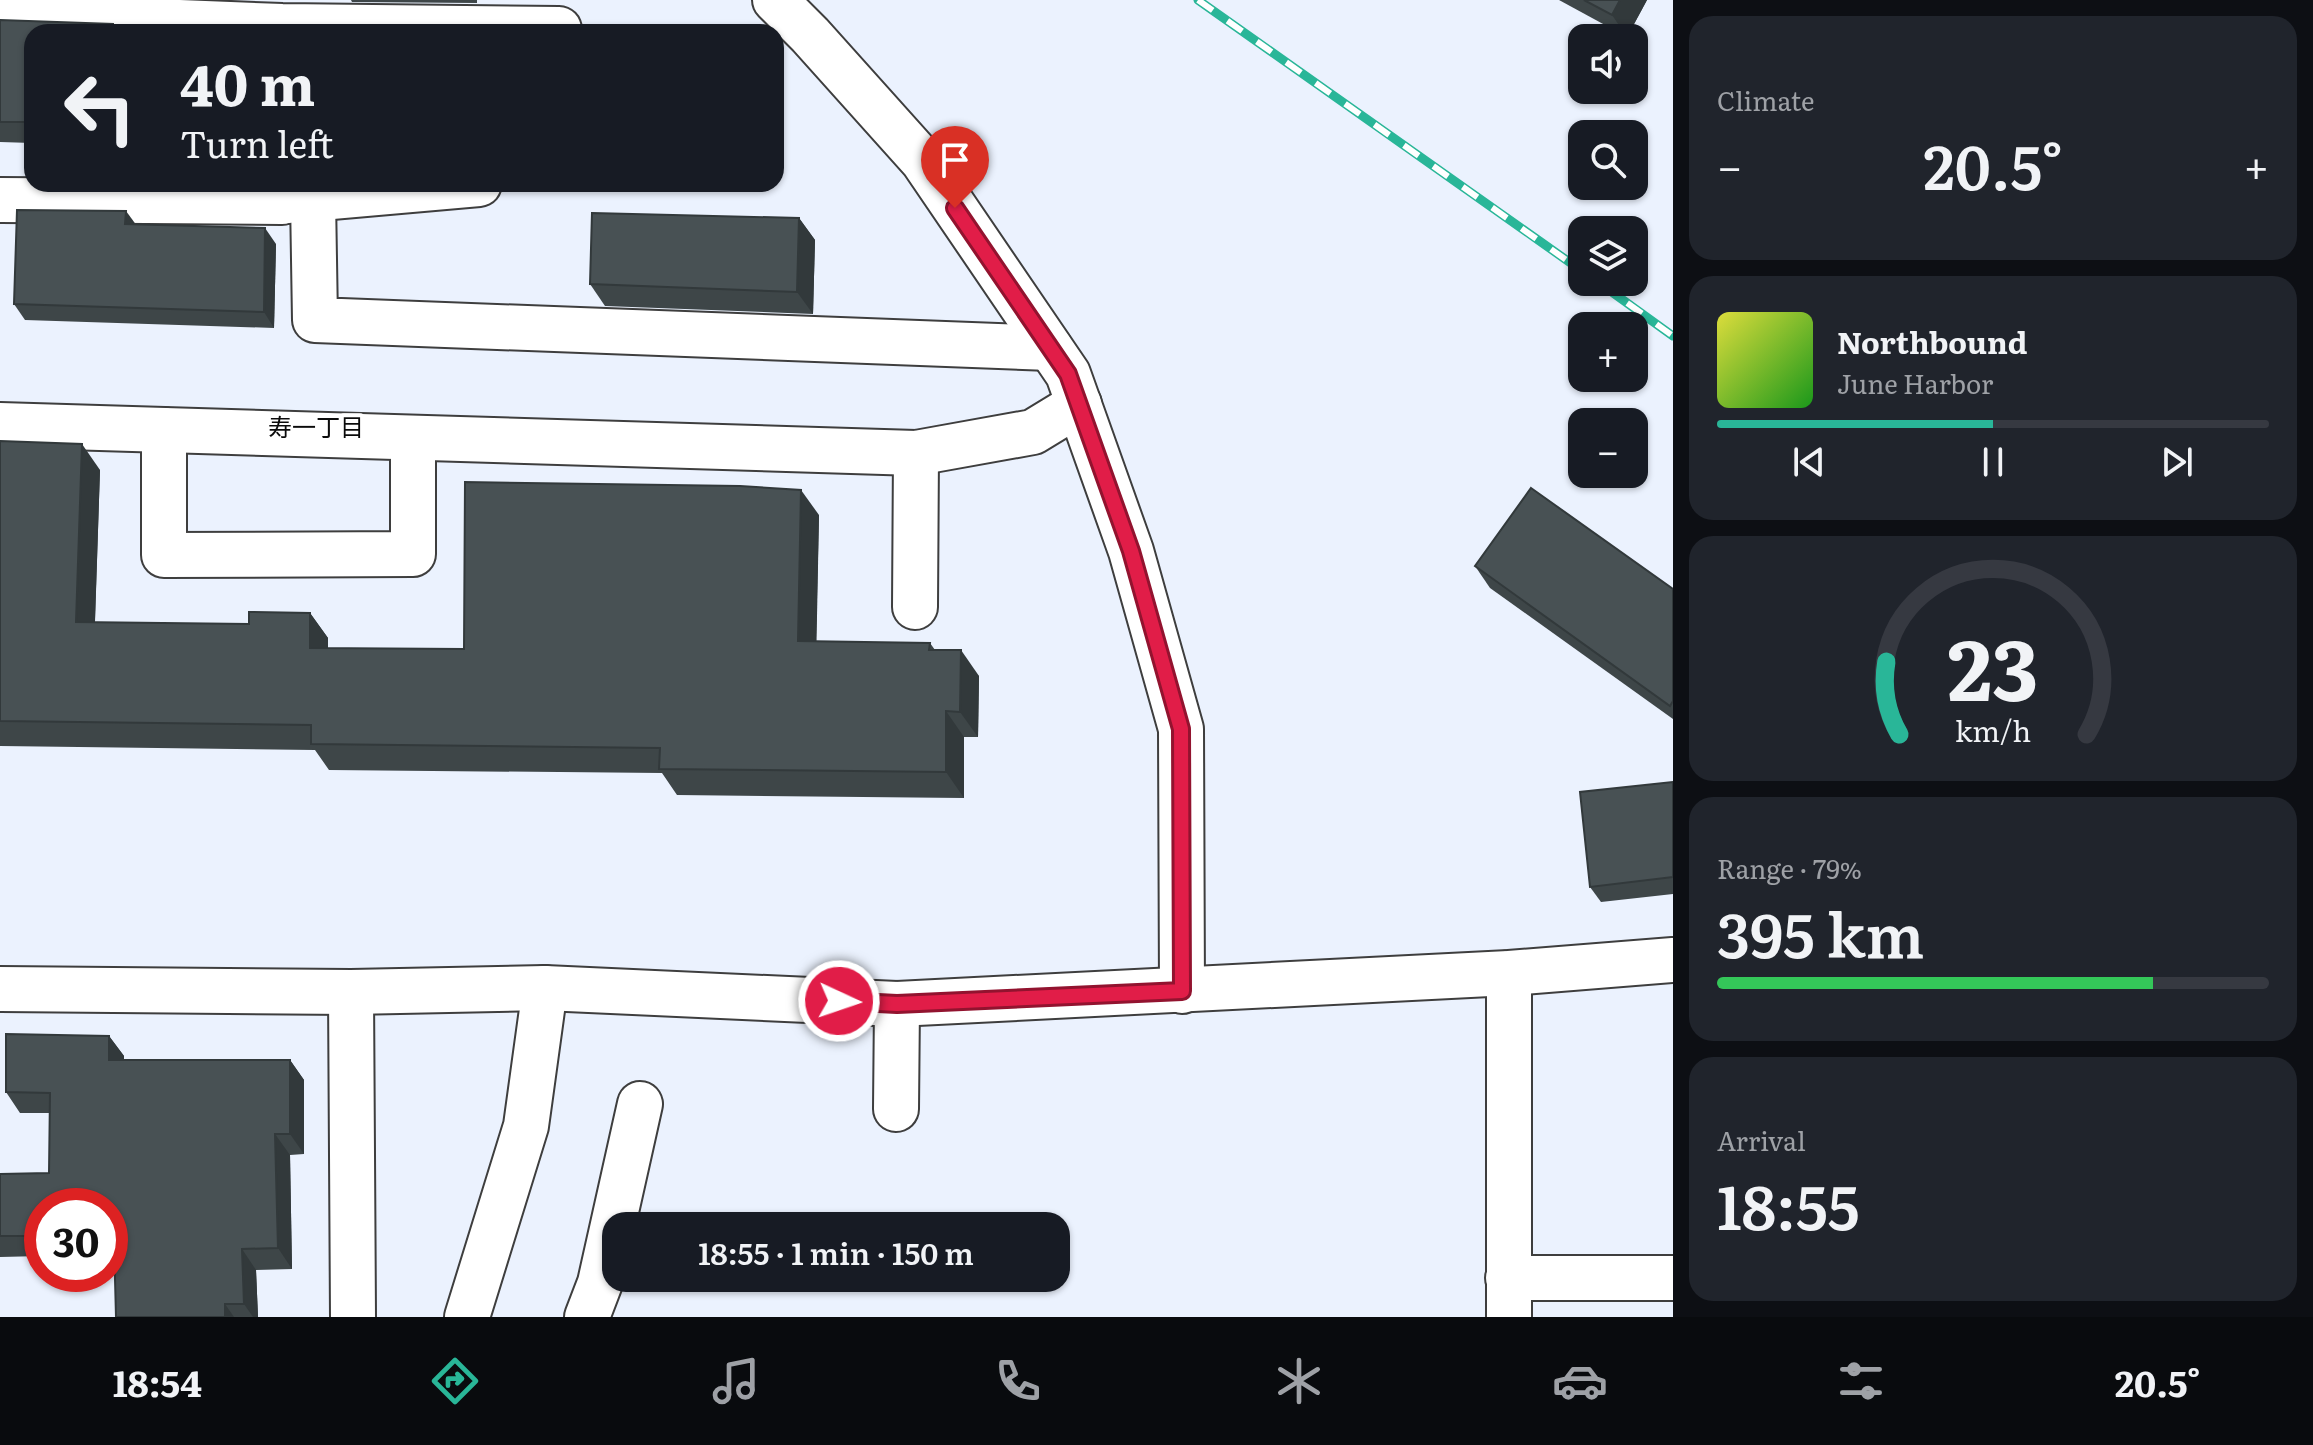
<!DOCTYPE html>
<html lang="en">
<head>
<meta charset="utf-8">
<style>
	body { margin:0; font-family:Literata,"Noto Sans JP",serif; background:#20242c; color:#f1f3f6; height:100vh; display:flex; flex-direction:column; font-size:30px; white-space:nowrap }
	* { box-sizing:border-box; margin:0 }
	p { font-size:26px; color:#9ea1a6 }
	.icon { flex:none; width:44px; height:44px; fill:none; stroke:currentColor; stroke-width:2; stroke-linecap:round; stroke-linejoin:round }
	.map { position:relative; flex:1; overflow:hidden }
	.side { display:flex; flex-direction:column; gap:16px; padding:16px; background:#0d0f14; width:640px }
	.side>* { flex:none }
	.banner { position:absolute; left:24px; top:24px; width:760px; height:168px; border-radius:24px; box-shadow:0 2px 6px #0004; background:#171b24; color:#f1f3f6; overflow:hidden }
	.fabs { position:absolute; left:1568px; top:24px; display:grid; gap:16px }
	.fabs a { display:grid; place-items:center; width:80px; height:80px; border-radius:16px; background:#171b24; box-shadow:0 2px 6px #0004; font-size:40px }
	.speed { position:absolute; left:24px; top:1188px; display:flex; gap:16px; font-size:40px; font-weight:700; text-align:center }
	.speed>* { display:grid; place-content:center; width:104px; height:104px; border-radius:50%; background:#171b24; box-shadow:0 2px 6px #0004; line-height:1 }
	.speed .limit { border:12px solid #d22; background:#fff; color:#111 }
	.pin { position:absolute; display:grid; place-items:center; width:68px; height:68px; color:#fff; margin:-82px -34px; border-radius:50% 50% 50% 0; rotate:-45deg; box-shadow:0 0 8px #0007 }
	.pin .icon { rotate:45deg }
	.me { position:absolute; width:88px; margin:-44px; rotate:93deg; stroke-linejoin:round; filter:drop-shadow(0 0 6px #0008) }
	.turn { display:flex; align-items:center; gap:28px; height:168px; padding:0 24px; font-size:36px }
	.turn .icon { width:104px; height:104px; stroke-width:2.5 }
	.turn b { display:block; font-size:56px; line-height:68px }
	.big { font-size:60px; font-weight:600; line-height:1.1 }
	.side .tile { flex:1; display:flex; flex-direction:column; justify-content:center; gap:12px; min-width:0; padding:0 28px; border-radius:24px; background:#20242c }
	.side .dial { align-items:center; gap:0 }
	.dial svg { height:208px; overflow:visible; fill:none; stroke:#363941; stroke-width:7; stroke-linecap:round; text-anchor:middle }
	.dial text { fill:#f1f3f6; stroke:none }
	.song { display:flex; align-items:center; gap:24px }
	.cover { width:96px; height:96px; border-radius:12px; background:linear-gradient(135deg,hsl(60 70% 55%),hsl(120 70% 35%)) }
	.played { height:8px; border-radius:4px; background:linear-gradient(90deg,#29b698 50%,#363941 50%) }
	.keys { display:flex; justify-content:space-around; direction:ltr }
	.heat { display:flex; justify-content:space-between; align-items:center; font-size:44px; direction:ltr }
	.charge { height:12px; border-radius:6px; background:linear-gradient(90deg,#34c759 79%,#363941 0) }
	.trip { position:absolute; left:602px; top:1212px; width:468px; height:80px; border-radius:24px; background:#171b24; box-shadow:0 2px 6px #0004; font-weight:600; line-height:80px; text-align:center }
	.tabs { display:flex; height:128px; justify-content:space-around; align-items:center; background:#090b0e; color:#9ea1a6 }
	.tabs .icon { width:56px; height:56px }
	.tabs .active { color:#29b698 }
	.tabs b { font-size:36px; color:#f1f3f6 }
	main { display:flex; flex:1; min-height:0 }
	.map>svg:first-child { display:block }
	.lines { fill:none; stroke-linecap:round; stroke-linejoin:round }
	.minor-casing { stroke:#3e3e3e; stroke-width:48 }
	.minor { stroke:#fff; stroke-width:44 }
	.rail-casing { stroke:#29b698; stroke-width:9 }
	.rail { stroke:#fff; stroke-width:6; stroke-dasharray:18; stroke-linecap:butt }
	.wall { fill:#3e4648 }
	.shaded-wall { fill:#32393b }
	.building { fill:#485154; stroke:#32393b; stroke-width:2 }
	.route-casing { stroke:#92132f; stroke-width:20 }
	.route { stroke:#e11d48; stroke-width:14 }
	.labels { text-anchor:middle; stroke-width:8; stroke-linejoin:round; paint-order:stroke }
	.neighbourhood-label { font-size:24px; fill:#0b0b0b; stroke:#fff }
</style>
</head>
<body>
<main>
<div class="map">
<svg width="1673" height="1317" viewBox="0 0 1673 1317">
	<rect width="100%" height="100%" fill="#ebf2fe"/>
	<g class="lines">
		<g class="minor-casing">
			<g id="minor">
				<path d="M775,0L810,35L923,161L1068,374L1131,551L1181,729L1182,991"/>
				<path d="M0,15L282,26L559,29V32"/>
				<path d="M313,199L315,320L1050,348"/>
				<path d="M0,200L282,202V184"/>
				<path d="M286,201L479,184"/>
				<path d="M0,425L916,453L1033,432L1079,404"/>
				<path d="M164,430V555L413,554V438"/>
				<path d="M915,607L916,453"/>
				<path d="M0,989L351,992L545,988L897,1004L1509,973L1673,960"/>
				<path d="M351,992L353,1317"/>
				<path d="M896,1109L897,1004"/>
				<path d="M1508,1278H1673"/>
				<path d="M467,1317L526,1126L545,988"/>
				<path d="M587,1317L600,1283L640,1104"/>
				<path d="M1509,1317V973"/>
			</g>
		</g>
		<use href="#minor" class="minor"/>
		<g class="rail-casing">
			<g id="rail">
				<path d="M1198,0L1582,271"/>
				<path d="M1598,282L1673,336"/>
			</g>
		</g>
		<use href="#rail" class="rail"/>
	</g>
	<g class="wall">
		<path d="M351,0H477V3L352,2Z"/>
		<path d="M1559,0H1647L1627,37Z"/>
		<path d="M0,20L113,24L118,32H32V143L0,142Z"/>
		<path d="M799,218L815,240L813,314L605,306L590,284Z"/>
		<path d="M135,225L276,244L274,328L25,320L14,304Z"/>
		<path d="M0,441L100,470L95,622L249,624L310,613L328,638V648L464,649L819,515L816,641L930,643L935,650L979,676L978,737H964V798L677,795L662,773L329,770L315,750L0,746Z"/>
		<path d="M1475,566L1673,589V719L1490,588Z"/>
		<path d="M1673,782V894L1601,902L1590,887Z"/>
		<path d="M109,1036L124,1056V1060H290L304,1080V1154L290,1155L292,1269L256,1270L258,1317H116L115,1262H110V1206H42V1256L0,1257V1174L49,1173L50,1113H20L6,1092Z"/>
	</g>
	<g class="shaded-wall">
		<path d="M1620,0H1647L1627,37L1612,15Z"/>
		<path d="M126,211L137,226L125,224Z"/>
		<path d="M799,218L815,240L813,314L797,292Z"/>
		<path d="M265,228L276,244L274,328L264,312Z"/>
		<path d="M82,444L100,470L94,648L76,622Z"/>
		<path d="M801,490L819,515L816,667L798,641Z"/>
		<path d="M310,613L328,638V673L310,648Z"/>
		<path d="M961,650L979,676L978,737L960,712Z"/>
		<path d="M946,711L964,737V798L946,772Z"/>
		<path d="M109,1036L124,1056L123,1081L109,1060Z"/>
		<path d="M290,1060L304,1080V1154L290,1134Z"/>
		<path d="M275,1134L290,1155L292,1269L278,1248Z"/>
		<path d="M242,1249L256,1270L258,1317H253L244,1304Z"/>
		<path d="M225,1304L234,1317H225Z"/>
	</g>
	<g class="building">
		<path d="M1584,0H1620L1612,15Z"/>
		<path d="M0,20L113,24V32H32V122H0Z"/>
		<path d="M337,30L461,31V32H337Z"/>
		<path d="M17,210L126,211L125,224L265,228L264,312L14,304Z"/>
		<path d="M592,213L799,218L797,292L590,284Z"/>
		<path d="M0,441L82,444L76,622L249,624V612L310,613V648L464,649L465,482L740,486L801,490L798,641L930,643L929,650H961L960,712L946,711V772L659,769L660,748L311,744V725L0,721Z"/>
		<path d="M1531,488L1673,589V701L1670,706L1475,566Z"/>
		<path d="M1673,782V877L1590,887L1580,792Z"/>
		<path d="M6,1034L109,1036V1060H290V1134H275L278,1248L242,1249L244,1304H225V1317H116L114,1241L110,1242V1206H42V1236H0V1174L49,1173L50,1093L6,1092Z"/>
	</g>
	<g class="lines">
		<g class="route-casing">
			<path id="route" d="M839,1001L897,1004L1182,991L1181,729L1131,551L1068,374L955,208"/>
		</g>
		<use href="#route" class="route"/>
	</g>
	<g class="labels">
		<g class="neighbourhood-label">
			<text x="316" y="436">寿一丁目</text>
		</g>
	</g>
</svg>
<div class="fabs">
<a><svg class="icon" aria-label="sound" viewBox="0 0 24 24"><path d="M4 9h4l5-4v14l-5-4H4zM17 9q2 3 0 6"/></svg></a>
<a><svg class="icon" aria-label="search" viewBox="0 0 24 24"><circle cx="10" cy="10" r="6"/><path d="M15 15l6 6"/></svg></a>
<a><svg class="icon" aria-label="layers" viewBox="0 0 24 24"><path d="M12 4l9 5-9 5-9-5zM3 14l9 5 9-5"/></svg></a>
<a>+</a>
<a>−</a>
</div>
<div class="speed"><div class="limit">30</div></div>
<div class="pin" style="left:955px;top:208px;background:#d93025"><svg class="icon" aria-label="arrive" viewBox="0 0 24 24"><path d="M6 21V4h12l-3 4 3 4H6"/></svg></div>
<svg class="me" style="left:839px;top:1001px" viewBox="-20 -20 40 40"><circle r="17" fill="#e11d48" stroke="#fff" stroke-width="3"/><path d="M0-11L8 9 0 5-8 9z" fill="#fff"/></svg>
<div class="trip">18:55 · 1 min · 150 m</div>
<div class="banner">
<div class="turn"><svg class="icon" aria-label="left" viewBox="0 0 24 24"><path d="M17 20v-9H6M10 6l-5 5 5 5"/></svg><div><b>40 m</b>Turn left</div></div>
</div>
</div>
<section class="side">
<div class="tile"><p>Climate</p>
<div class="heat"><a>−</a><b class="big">20.5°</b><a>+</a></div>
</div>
<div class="tile">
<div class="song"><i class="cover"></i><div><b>Northbound</b><p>June Harbor</p></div></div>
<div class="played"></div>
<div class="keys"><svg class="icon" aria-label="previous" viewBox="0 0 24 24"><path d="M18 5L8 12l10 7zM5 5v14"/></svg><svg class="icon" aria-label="pause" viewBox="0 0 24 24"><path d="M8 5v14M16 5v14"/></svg><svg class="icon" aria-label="next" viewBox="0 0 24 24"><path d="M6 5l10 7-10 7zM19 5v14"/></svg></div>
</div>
<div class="tile dial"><svg viewBox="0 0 100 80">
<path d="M14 69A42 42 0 1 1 86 69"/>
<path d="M14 69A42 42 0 0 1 9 41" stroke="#29b698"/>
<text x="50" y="56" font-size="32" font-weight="700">23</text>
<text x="50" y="72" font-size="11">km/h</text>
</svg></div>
<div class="tile"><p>Range · 79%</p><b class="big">395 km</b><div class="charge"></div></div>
<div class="tile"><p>Arrival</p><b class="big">18:55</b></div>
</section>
</main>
<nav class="tabs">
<b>18:54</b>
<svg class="icon active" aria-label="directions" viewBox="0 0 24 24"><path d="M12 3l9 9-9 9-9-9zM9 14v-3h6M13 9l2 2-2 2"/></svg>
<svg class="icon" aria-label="music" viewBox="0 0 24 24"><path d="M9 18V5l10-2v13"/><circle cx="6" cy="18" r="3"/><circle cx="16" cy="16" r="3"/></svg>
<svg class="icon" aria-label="phone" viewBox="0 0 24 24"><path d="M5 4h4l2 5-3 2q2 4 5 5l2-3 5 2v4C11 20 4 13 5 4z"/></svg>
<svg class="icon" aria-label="climate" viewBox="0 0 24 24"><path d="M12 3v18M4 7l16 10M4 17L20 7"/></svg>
<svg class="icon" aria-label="car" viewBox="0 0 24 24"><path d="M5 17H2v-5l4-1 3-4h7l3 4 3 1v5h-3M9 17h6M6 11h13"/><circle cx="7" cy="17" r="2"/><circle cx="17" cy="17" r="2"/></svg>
<svg class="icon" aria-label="filters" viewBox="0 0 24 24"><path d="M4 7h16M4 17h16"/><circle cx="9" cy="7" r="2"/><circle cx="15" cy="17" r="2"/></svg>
<b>20.5°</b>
</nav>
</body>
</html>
